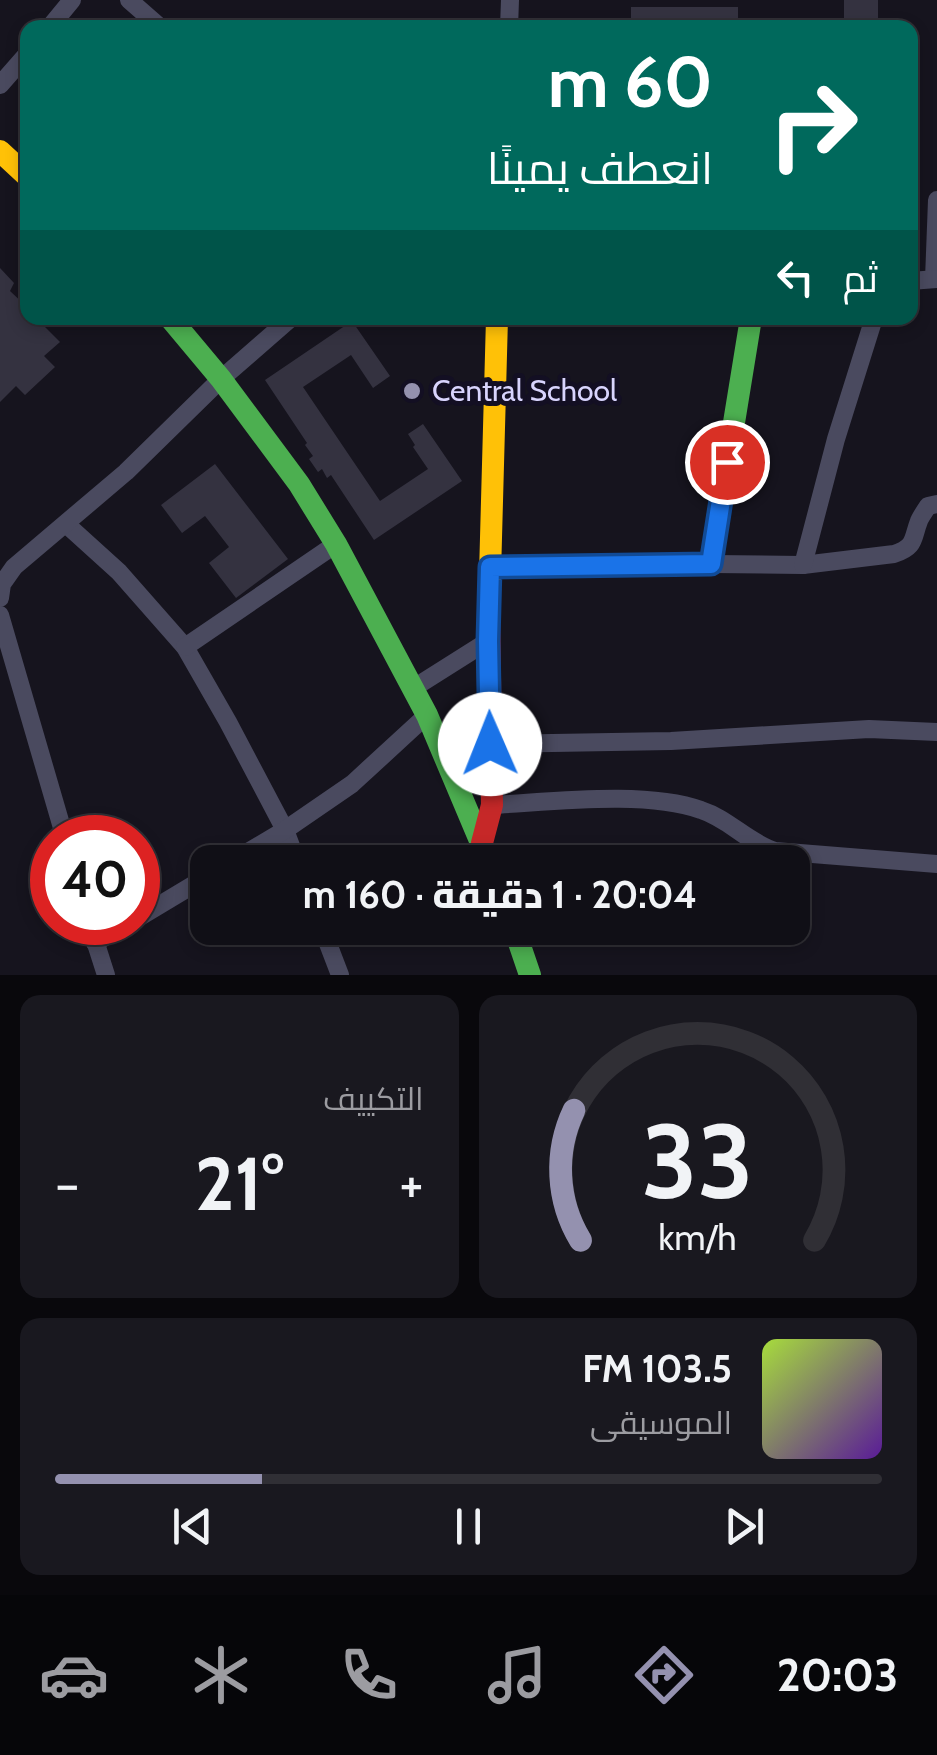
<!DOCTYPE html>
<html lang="ar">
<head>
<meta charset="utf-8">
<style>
	body { margin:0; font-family:Cabin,Cairo,sans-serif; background:#19181f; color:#f1f3f6; direction:rtl; height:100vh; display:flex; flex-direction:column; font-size:38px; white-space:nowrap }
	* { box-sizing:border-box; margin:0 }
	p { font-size:32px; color:#9c9ca1 }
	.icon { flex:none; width:55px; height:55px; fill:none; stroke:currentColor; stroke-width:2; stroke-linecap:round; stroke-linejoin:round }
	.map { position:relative; height:975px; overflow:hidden; direction:ltr }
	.drawer { display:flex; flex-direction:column; gap:20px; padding:20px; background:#09080c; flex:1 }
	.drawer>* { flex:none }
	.hud { position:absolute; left:20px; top:20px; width:898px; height:305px; border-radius:20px; box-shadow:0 5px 15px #0003,0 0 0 2px #302f35; direction:rtl; background:#00695c; color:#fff; overflow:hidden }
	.speed { position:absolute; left:30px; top:815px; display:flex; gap:20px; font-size:50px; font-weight:700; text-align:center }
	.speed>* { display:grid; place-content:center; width:130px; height:130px; border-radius:50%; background:#100f16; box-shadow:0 5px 15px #0003,0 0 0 2px #302f35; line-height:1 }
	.speed .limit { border:15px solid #d22; background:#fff; color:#111 }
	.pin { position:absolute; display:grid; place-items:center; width:85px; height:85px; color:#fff; margin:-42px; border:5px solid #fff; border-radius:50%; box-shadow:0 2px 10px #0007 }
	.me { position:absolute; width:110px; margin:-55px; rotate:359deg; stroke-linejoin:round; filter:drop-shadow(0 0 8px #0008) }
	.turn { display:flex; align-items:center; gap:35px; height:210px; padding:0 40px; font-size:45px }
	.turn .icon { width:130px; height:130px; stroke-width:2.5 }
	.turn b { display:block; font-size:70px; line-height:85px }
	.then { display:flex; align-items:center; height:95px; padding:0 40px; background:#0003; gap:20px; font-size:38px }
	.big { font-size:75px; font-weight:800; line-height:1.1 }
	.drawer .widget { flex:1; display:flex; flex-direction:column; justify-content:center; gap:15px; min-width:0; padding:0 35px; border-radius:20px; background:#19181f }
	.drawer .dial { align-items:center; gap:0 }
	.dial svg { height:260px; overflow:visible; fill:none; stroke:#302f35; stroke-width:7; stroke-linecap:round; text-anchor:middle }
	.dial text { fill:#f1f3f6; stroke:none }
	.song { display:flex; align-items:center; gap:30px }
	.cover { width:120px; height:120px; border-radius:15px; background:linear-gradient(135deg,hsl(80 70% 55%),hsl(270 70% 35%)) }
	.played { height:10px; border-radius:5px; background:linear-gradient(90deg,#9491af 25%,#302f35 25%) }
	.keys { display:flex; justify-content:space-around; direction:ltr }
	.heat { display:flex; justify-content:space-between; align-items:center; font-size:55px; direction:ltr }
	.drawer .tiles { flex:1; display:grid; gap:20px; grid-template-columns:1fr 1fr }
	.widget:last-child { grid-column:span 2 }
	.trip { position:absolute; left:190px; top:845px; width:620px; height:100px; border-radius:20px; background:#100f16; box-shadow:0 5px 15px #0003,0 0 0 2px #302f35; font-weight:800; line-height:100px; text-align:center; direction:rtl }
	.tab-bar { display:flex; height:160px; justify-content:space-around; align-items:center; background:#060609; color:#9c9ca1 }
	.tab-bar .icon { width:70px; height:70px }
	.tab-bar .current { color:#9491af }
	.tab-bar b { font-size:45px; color:#f1f3f6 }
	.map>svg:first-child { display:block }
	.building { fill:#343240 }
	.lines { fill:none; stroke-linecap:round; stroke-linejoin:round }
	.street { stroke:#4a4a5f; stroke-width:18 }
	.fast { stroke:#4caf50; stroke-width:22 }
	.slow { stroke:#ffc107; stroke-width:22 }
	.jam { stroke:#c62828; stroke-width:22 }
	.route-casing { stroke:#114b97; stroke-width:25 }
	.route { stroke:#1a73e8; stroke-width:18 }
	.poi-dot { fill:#9491af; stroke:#130f23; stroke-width:4 }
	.labels { text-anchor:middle; stroke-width:10; stroke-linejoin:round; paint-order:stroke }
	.poi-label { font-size:30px; fill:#d8d4fd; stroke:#130f23; text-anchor:start }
</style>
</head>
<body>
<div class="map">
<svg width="937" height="975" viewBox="0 0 937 975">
	<rect width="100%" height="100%" fill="#16141e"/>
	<g class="building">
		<rect x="844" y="0" width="34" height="28"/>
		<rect x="631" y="7" width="107" height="21"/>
		<path d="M0,268L14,283L10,291L28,308V318H36L60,342L44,356L55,367L25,395L16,386L0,402Z"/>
		<path d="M352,321L390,376L373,388L351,355L303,387L380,501L428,469L413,447L415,445L408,434L423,424L462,481L374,540L331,475L327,478L322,469L318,472L309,459L313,456L305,445L307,443L265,380Z"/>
		<path d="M215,464L288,559L236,598L209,563L229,547L205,516L182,533L161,505Z"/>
	</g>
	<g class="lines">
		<g class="street">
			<path d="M129,0L161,28"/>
			<path d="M49,28L72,0"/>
			<path d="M509,28L510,0"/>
			<path d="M0,85L28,53"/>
			<path d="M934,279L937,200"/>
			<path d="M910,281L937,279"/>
			<path d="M66,524L119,572L185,647L228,722L285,830L297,862"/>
			<path d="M711,564L803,565L894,554C916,547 912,539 919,521C920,518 926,509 928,506L937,504"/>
			<path d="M803,565L836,439L874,318"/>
			<path d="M0,598L2,584L14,567L126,472L221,379L291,318"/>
			<path d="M0,615L65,838"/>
			<path d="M185,647L336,544"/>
			<path d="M412,689L488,641"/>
			<path d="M490,744L671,741L869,729L937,732"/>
			<path d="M492,805C551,802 646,790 701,810C729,819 747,842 775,851L937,864"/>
			<path d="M231,862L285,830L352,784L427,715"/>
			<path d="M138,918L208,876"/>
			<path d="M89,922L106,975"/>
			<path d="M322,928L340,975"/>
			<path d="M95,943L130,922"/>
		</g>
		<g class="fast">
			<path d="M170,318L221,379L299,484L336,544L427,715L489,862"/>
			<path d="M490,567L711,564L751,318"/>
			<path d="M514,928L530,975"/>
		</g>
		<g class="slow">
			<path d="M0,151L28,177"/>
			<path d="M489,611L497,318"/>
		</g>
		<path class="jam" d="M482,843L492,805L489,611"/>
	</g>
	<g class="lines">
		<g class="route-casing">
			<path id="route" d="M490,744L488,641L490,567L711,564L727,462"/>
		</g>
		<use href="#route" class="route"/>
	</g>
	<circle class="poi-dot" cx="412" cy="391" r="10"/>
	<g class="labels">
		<g class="poi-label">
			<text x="432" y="401">Central School</text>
		</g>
	</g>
</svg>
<div class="speed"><div class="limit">40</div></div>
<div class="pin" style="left:727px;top:462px;background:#d93025"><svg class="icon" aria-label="arrive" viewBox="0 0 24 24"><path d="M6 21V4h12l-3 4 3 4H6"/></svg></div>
<svg class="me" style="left:490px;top:744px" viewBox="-20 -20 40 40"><circle r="19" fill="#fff"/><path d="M0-13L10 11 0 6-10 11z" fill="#1a73e8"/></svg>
<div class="trip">20:04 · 1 دقيقة · 160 m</div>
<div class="hud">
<div class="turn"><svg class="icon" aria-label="right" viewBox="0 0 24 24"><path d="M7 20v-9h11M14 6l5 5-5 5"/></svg><div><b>60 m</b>انعطف يمينًا</div></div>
<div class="then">ثم<svg class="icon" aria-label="left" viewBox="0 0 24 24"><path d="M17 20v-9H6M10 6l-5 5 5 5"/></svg></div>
</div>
</div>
<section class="drawer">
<div class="tiles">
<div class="widget dial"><svg viewBox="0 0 100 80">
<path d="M14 69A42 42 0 1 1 86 69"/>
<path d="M14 69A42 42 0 0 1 12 29" stroke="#9491af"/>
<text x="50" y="56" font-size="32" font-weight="700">33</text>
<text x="50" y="72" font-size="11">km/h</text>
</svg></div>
<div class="widget"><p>التكييف</p>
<div class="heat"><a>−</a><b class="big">21°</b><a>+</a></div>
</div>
<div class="widget">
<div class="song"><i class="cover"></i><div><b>103.5 FM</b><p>الموسيقى</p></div></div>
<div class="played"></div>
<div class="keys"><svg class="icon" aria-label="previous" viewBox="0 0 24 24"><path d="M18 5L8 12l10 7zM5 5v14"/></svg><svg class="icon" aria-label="pause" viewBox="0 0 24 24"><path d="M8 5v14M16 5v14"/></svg><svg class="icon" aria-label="next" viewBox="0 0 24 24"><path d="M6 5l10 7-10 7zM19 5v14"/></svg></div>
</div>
</div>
</section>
<nav class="tab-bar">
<b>20:03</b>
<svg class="icon current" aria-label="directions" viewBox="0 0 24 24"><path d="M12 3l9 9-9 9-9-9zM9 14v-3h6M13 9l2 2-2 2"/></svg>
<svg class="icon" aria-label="music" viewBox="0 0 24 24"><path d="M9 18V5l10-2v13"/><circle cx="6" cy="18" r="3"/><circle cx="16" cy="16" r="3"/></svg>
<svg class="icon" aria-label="phone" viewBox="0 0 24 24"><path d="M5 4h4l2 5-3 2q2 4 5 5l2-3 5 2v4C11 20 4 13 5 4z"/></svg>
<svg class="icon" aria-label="climate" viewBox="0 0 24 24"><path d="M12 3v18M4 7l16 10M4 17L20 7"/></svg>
<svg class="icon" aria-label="car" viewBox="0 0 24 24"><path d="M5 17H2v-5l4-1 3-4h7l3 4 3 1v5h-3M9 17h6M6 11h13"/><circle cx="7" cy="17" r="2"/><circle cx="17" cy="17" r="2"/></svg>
</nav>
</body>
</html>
